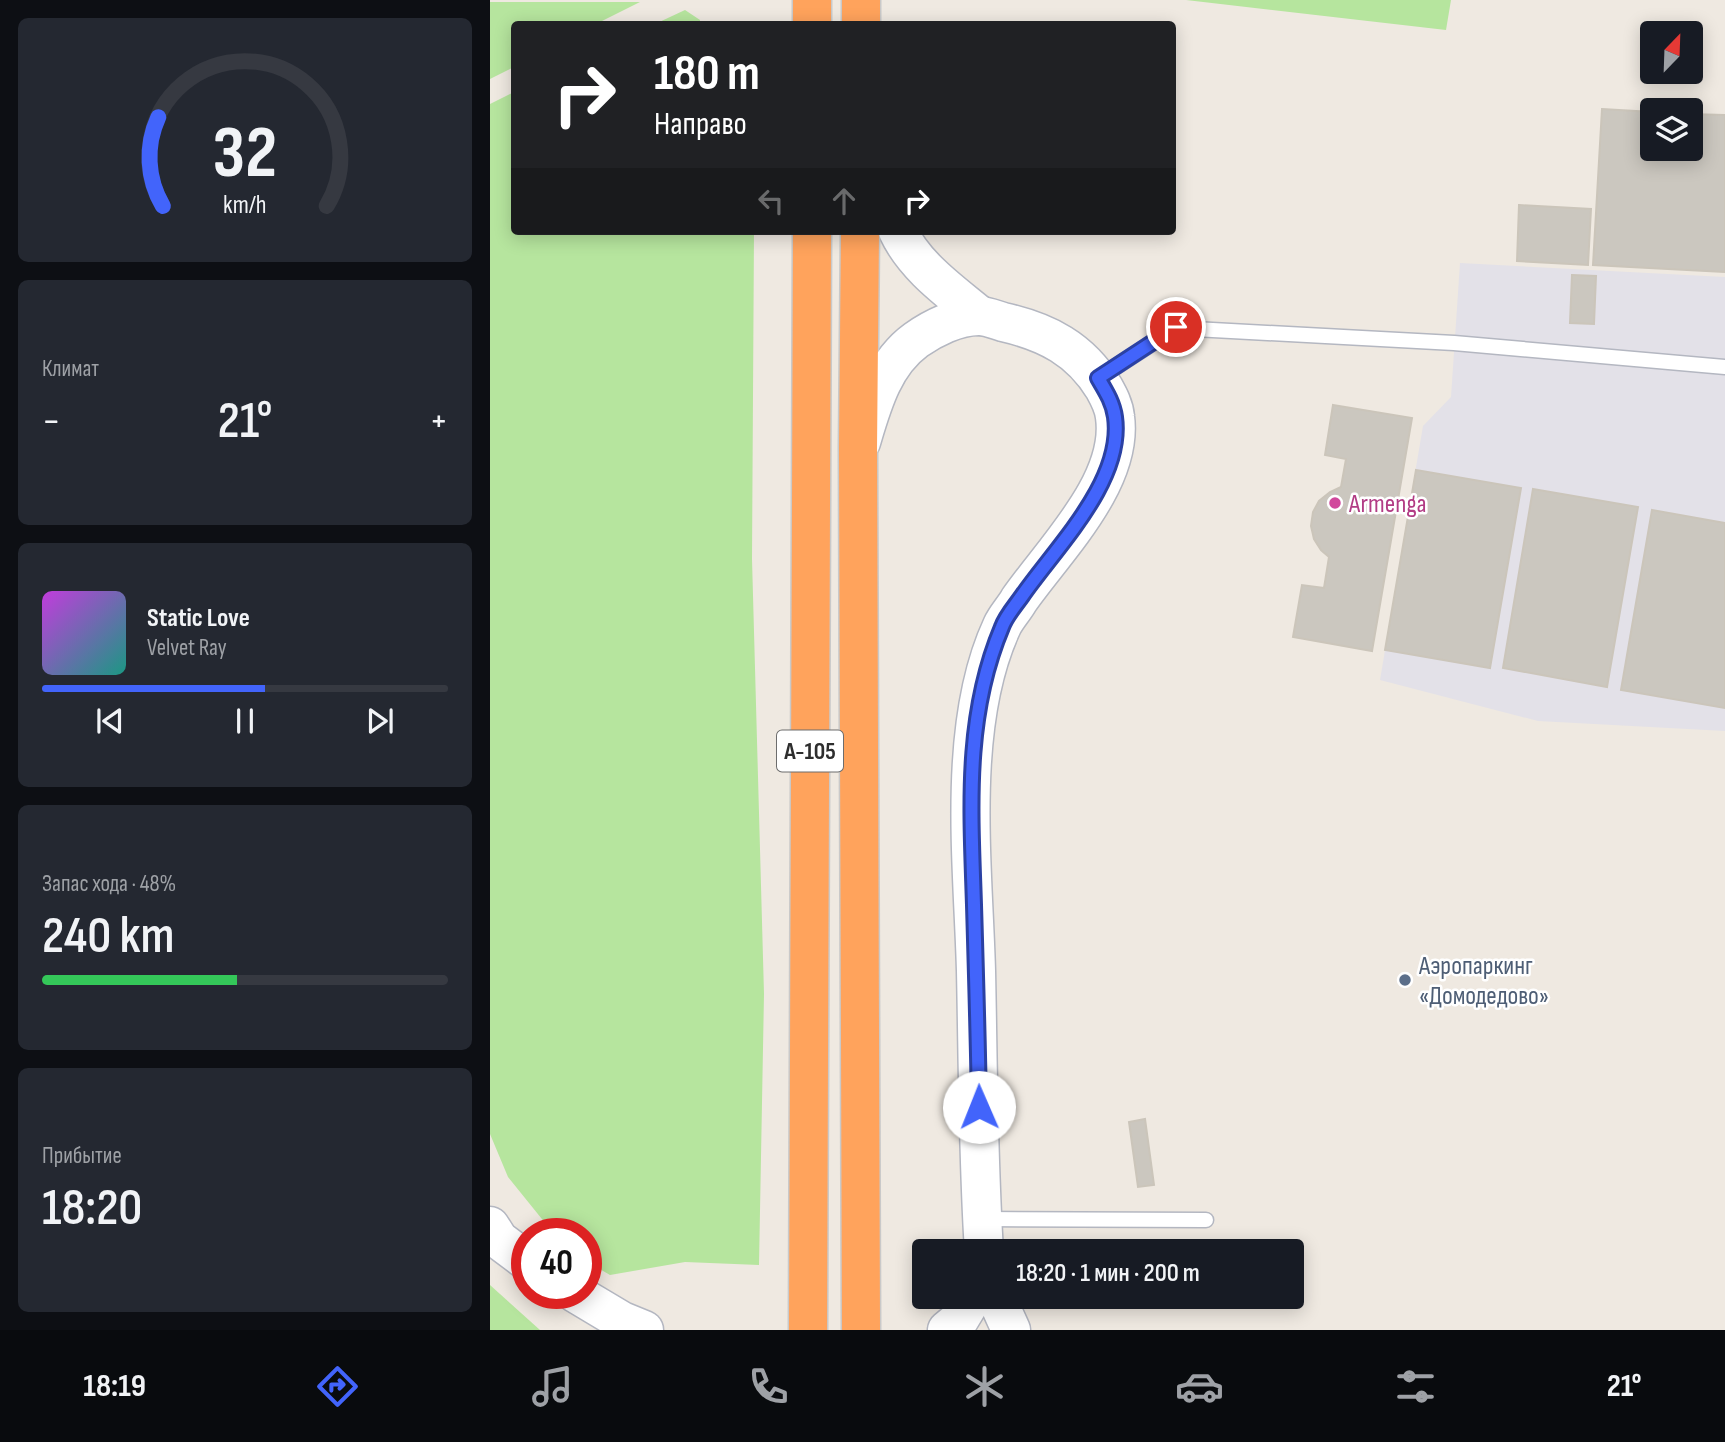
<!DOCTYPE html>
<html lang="ru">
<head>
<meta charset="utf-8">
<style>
	body { margin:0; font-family:"Sofia Sans Condensed",sans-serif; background:#242831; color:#f1f3f6; height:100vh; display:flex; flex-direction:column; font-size:26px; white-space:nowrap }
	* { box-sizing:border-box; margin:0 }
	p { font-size:23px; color:#9ea1a6 }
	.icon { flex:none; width:38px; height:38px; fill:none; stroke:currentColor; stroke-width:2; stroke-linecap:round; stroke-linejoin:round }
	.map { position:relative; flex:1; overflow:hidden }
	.side { display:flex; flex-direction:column; gap:18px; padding:18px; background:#0d0f14; width:490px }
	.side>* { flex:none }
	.banner { position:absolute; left:21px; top:21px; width:665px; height:214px; border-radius:7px; box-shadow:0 4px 18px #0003; background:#202124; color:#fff; overflow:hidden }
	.needle { width:46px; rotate:23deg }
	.buttons { position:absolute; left:1150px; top:21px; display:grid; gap:14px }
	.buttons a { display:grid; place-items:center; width:63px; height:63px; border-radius:7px; background:#171b24; box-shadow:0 4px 18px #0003; font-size:35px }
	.speed { position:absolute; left:21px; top:1218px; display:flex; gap:14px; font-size:35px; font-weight:700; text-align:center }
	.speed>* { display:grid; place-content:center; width:91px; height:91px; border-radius:50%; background:#171b24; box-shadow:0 4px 18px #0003; line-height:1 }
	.speed .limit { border:10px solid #d22; background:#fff; color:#111 }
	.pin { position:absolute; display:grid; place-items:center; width:60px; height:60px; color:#fff; margin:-30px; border:4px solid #fff; border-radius:50%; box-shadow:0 2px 7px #0007 }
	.me { position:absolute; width:77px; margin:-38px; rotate:359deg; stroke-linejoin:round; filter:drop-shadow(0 0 5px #0008) }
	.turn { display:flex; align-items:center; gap:24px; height:147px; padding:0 28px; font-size:32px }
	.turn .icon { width:91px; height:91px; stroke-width:2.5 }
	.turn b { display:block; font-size:49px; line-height:60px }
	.lanes { display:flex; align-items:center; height:66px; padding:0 28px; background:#0003; justify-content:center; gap:35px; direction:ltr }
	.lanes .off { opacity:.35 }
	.big { font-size:52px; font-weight:600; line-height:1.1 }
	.side .card { flex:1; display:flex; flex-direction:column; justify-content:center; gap:10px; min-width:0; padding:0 24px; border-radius:10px; background:#242831 }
	.side .dial { align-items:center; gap:0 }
	.dial svg { height:182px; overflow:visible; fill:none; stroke:#363941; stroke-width:7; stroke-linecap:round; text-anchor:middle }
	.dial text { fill:#f1f3f6; stroke:none }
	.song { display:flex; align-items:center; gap:21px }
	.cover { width:84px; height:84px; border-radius:10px; background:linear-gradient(135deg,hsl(290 70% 55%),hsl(170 70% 35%)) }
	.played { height:7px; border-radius:4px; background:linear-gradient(90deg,#4264fb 55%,#363941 55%) }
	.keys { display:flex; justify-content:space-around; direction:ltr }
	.heat { display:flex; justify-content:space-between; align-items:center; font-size:38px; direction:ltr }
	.charge { height:10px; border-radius:5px; background:linear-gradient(90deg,#34c759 48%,#363941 0) }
	.trip { position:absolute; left:422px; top:1239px; width:392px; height:70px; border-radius:7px; background:#171b24; box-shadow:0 4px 18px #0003; font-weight:600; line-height:70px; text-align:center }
	.menu { display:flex; height:112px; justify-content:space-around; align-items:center; background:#090b0e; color:#9ea1a6 }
	.menu .icon { width:49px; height:49px }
	.menu .current { color:#4264fb }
	.menu b { font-size:32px; color:#f1f3f6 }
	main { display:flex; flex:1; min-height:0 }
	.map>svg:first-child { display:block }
	.industrial { fill:#e3e1e8 }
	.green { fill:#b6e59e }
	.building { fill:#cbc7bf; stroke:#cbc5ba; stroke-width:2 }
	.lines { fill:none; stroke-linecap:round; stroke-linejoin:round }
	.lane-casing { stroke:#b4b7c1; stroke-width:17 }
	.secondary-casing { stroke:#b4b7c1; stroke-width:41 }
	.highway-casing { stroke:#c9c9c9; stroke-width:41 }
	.lane { stroke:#fff; stroke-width:14 }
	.secondary { stroke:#fff; stroke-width:38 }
	.highway { stroke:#ffa35c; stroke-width:38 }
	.route-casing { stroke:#2b41a3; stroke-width:18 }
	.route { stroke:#4264fb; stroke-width:12 }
	.hotel-dot { fill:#d1479c; stroke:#fff; stroke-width:2.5 }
	.service-dot { fill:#5c6f8a; stroke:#fff; stroke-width:2.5 }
	.labels { text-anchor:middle; stroke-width:5; stroke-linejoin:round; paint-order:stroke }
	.shield { fill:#fff; stroke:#6d6d6d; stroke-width:2 }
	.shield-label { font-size:24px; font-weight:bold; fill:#2e2e2e }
	.hotel-label { font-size:26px; fill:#b23c85; stroke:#fff; text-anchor:start }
	.service-label { font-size:26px; fill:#4e5e75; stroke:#fff; text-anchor:start }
</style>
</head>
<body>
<main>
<section class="side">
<div class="card dial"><svg viewBox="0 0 100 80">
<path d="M14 69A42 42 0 1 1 86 69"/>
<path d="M14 69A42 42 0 0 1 12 30" stroke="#4264fb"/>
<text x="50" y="56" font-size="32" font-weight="700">32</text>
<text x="50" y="72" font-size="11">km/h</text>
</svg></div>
<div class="card"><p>Климат</p>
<div class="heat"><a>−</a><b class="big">21°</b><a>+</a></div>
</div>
<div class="card">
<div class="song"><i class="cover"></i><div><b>Static Love</b><p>Velvet Ray</p></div></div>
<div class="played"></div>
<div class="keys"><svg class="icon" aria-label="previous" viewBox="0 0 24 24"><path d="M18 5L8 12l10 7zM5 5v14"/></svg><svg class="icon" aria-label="pause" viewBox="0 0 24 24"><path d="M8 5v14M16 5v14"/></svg><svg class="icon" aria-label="next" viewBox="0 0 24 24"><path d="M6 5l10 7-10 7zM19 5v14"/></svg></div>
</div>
<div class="card"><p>Запас хода · 48%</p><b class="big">240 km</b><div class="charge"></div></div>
<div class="card"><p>Прибытие</p><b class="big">18:20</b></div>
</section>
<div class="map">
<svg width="1235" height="1330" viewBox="0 0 1235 1330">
	<rect width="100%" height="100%" fill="#efe9e1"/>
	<path class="industrial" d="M970,263L1235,277V731L1048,721L890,680L933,426L961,397Z"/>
	<g class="green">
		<path d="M696,0H961L956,30Z"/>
		<path d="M0,2H150L106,24H24V67L0,79Z"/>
		<path d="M195,10L210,20V24H165Z"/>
		<path d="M24,92V231H264L262,559L274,994L269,1265L195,1262L120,1275L96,1261V1234H64L18,1177L0,1134V104Z"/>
		<path d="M0,1285L50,1330H0Z"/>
	</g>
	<g class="building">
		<path d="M1112,109L1162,112V149H1200V114L1235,115V272L1103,265Z"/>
		<path d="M1029,205L1101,209L1098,265L1027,261Z"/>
		<path d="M1082,275L1106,276L1104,324L1080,323Z"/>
		<path d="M843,405L922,418L882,651L803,637L812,585L834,588L839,557L831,550L824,539L821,526L823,512L829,501L840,492L851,487L856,459L835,455Z"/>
		<path d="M926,470L1031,488L1000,668L895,650Z"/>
		<path d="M1043,489L1148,507L1117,687L1013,668Z"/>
		<path d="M1162,510L1235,523V708L1131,690Z"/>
		<path d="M655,1119L664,1185L648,1187L639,1122Z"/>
	</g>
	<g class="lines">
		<g class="lane-casing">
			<g id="lane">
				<path d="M609,378L686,328L964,343L1235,367"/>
				<path d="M494,1219L716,1220"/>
			</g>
		</g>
		<g class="secondary-casing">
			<g id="secondary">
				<path d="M408,231C425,267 460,291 490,316"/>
				<path d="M371,442C382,405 393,364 426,340C443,328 467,316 489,316C497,316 506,320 513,322C557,332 590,349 614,388C619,397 624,406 625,417C634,482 564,550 529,600C524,609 516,617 512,626C466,725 483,863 486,971C488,1064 488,1158 494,1251"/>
				<path d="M0,1226L9,1240L37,1261"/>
				<path d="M85,1293L132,1321L154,1330"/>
				<path d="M506,1297L521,1330"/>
				<path d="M457,1330L469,1320L483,1297"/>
			</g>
		</g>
		<g class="highway-casing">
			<g id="highway">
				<path d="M322,24V0"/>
				<path d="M371,24V0"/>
				<path d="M370,231L368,449L371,1330"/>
				<path d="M318,1330L322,231"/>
			</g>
		</g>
		<use href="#lane" class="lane"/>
		<use href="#secondary" class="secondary"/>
		<use href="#highway" class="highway"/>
	</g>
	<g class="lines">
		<g class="route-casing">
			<path id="route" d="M489,1107C488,1040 486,973 484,905C481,810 474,717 512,627C516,616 525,606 532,596C566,547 634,481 625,417C623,402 615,390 608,378L686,327"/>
		</g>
		<use href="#route" class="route"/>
	</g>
	<circle class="hotel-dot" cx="845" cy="503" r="7"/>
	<circle class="service-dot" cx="915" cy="980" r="7"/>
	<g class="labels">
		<rect class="shield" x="287" y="730.5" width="66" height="41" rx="5"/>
		<g class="shield-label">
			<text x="320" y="759">А-105</text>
		</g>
		<g class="hotel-label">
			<text x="859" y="512">Armenga</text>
		</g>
		<g class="service-label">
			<text x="929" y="974">Аэропаркинг<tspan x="929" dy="30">«Домодедово»</tspan></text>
		</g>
	</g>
</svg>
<div class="buttons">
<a><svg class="needle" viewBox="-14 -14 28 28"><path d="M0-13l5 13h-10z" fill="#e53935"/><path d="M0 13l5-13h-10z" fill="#9ea1a6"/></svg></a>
<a><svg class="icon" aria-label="layers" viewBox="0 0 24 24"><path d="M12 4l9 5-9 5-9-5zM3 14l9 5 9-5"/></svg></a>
</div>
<div class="speed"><div class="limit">40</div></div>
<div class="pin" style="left:686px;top:327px;background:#d93025"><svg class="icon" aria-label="arrive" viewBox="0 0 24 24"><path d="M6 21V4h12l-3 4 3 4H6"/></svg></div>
<svg class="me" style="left:489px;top:1107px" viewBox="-20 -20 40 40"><circle r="19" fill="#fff"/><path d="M0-13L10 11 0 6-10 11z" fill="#4264fb"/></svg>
<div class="trip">18:20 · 1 мин · 200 m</div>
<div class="banner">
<div class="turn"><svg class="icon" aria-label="right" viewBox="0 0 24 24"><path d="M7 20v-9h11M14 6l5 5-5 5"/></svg><div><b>180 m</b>Направо</div></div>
<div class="lanes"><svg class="icon off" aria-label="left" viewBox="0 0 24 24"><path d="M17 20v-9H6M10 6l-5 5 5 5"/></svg><svg class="icon off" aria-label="ahead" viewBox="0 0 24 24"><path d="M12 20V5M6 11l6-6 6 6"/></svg><svg class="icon" aria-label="right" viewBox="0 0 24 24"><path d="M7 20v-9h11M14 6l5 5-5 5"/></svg></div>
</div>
</div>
</main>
<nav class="menu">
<b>18:19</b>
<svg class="icon current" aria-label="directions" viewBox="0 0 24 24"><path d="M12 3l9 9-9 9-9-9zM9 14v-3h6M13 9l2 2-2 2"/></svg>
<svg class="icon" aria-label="music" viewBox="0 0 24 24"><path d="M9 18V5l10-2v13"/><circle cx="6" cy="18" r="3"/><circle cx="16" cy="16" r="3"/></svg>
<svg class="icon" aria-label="phone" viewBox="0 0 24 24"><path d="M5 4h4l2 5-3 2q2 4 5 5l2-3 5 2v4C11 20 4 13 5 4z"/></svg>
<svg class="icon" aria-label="climate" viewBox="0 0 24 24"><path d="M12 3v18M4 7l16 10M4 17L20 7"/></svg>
<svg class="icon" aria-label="car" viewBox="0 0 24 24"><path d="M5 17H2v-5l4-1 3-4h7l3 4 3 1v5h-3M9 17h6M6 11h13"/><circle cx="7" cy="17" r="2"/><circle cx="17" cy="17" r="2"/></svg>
<svg class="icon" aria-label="filters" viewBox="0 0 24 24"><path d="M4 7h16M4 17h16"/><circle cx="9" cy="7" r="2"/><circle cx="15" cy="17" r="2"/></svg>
<b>21°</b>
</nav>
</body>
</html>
